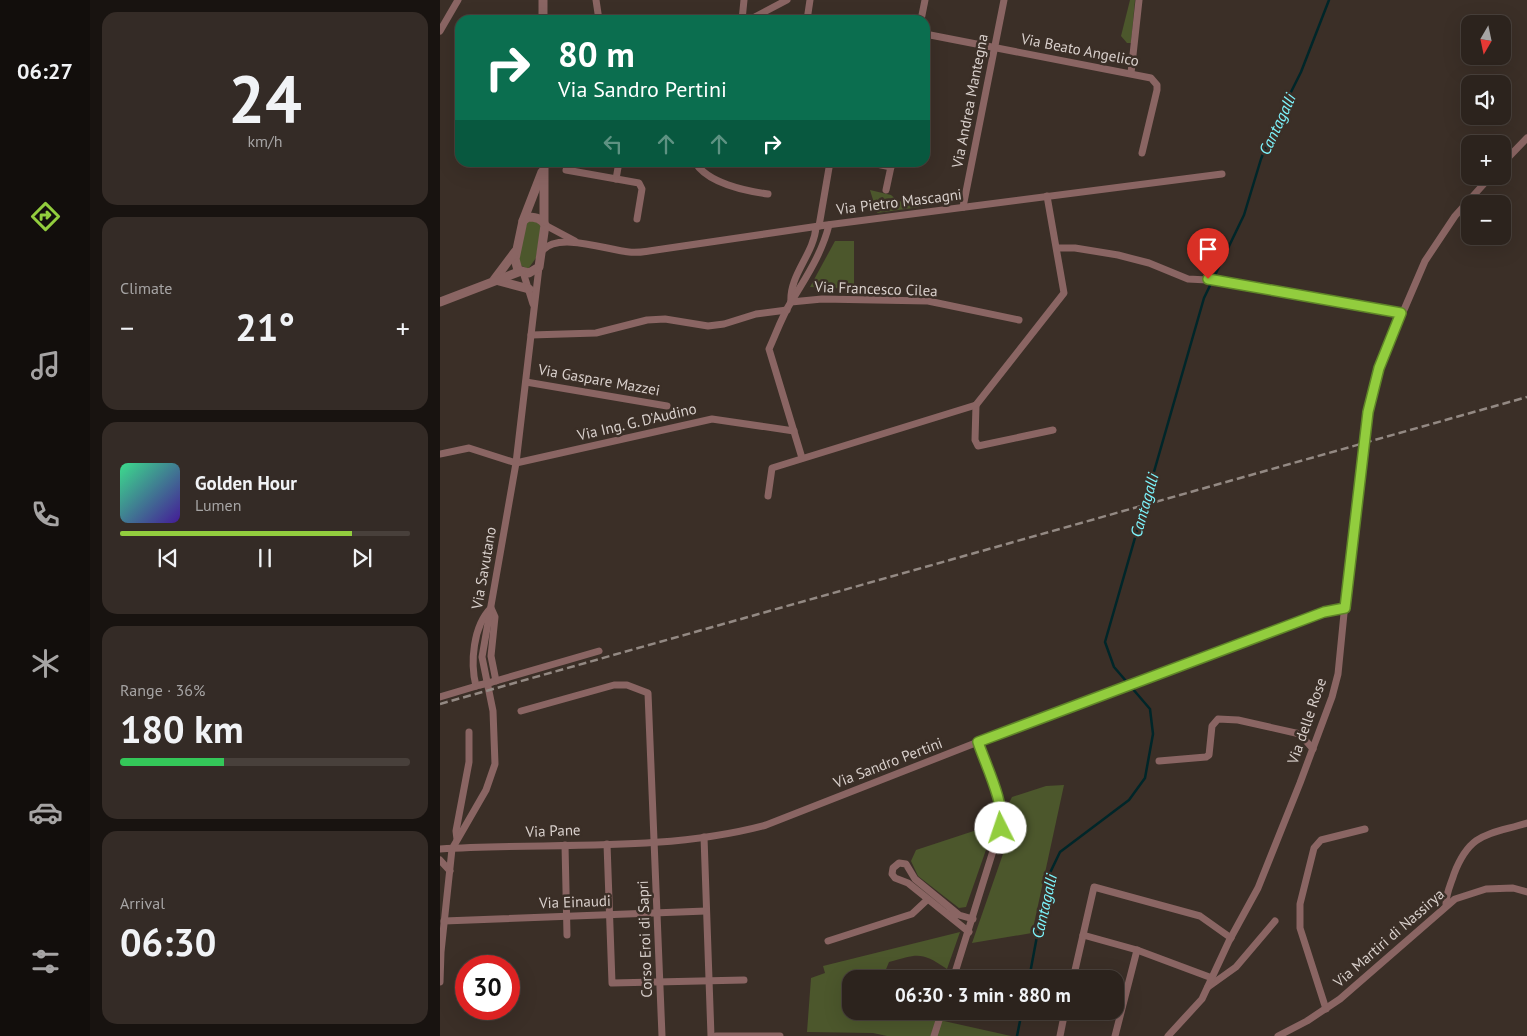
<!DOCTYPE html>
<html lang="en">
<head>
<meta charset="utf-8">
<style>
	body { margin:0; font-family:"PT Sans",sans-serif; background:#342b26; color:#f1f3f6; height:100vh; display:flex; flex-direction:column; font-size:19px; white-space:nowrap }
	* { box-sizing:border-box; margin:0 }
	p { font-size:16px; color:#a6a4a4 }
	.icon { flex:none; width:28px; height:28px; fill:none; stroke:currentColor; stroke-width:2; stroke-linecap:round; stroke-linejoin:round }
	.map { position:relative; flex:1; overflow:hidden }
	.drawer { display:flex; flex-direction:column; gap:12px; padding:12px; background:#181310; width:350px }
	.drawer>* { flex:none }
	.hud { position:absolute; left:15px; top:15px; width:475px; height:152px; border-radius:15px; box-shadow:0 5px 20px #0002,0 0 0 1px #48403b; background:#0b6e4f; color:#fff; overflow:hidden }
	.needle { width:32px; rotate:189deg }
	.buttons { position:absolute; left:1021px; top:15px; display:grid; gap:10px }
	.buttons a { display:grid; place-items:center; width:50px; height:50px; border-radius:10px; background:#2c231d; box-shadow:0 5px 20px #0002,0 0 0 1px #48403b; font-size:25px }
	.speed { position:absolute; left:15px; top:955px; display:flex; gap:10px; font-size:25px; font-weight:700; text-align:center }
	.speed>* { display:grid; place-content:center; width:65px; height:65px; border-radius:50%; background:#2c231d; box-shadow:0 5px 20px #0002,0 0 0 1px #48403b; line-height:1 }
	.speed .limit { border:8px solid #d22; background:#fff; color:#111 }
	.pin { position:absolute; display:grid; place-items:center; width:42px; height:42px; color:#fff; margin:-51px -21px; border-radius:50% 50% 50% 0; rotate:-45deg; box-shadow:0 0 5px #0007 }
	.pin .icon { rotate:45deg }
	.me { position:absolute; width:55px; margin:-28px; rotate:356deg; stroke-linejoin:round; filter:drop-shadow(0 0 4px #0008) }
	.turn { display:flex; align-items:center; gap:18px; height:105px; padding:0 20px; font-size:22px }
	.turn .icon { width:65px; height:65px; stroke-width:2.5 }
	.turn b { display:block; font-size:35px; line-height:42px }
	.lanes { display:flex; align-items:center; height:48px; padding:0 20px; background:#0003; justify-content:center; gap:25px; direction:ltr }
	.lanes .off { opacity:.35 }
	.big { font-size:38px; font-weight:700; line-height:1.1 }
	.drawer .tile { flex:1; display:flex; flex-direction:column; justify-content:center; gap:8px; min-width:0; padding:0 18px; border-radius:15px; background:#342b26 }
	.drawer .dial { align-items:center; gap:0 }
	.dial b { font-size:65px; line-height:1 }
	.song { display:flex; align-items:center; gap:15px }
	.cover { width:60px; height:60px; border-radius:8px; background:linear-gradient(135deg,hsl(150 70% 55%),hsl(260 70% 35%)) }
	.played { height:5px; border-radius:2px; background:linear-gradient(90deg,#92cd3e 80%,#48403b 80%) }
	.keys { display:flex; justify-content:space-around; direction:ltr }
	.heat { display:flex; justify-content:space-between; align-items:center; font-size:28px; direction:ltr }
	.charge { height:8px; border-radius:4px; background:linear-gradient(90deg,#34c759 36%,#48403b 0) }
	.trip { position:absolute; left:402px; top:970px; width:282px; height:50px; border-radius:15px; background:#2c231d; box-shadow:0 5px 20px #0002,0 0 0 1px #48403b; font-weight:700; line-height:50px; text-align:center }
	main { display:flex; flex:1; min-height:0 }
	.tabs { display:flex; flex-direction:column; width:90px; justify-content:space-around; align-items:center; background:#120e0c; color:#a6a4a4 }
	.tabs .icon { width:35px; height:35px }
	.tabs .on { color:#92cd3e }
	.tabs b { font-size:22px; color:#f1f3f6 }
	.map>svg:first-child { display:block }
	.green { fill:#4c572c }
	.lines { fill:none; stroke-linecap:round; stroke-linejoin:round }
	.stream { stroke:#002629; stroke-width:2.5 }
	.minor { stroke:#8a6563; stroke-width:7 }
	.tertiary { stroke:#8a6563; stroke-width:9 }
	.rail { stroke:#938983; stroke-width:2.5; stroke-dasharray:8 4; stroke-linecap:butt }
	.minor-bridge { stroke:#8a6563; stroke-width:7 }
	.route-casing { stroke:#5f8528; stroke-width:12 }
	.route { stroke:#92cd3e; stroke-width:9 }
	.labels { text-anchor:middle; stroke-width:5; stroke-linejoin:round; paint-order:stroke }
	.street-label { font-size:15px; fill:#d9d0cc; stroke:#3b2f27 }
	.water-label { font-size:16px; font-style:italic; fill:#7df4fc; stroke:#3b2f27 }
</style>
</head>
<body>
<main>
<nav class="tabs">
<b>06:27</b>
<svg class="icon on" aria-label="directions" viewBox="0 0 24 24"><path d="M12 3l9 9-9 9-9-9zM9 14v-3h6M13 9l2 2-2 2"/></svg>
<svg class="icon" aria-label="music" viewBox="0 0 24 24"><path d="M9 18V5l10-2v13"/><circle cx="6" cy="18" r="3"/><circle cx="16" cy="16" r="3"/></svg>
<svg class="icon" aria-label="phone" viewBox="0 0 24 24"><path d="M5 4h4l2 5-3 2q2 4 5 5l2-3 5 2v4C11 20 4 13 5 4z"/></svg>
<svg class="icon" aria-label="climate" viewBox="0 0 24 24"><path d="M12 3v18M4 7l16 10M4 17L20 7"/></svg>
<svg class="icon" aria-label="car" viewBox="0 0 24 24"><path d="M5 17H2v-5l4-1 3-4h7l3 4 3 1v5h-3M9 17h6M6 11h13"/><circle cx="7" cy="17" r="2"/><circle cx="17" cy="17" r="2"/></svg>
<svg class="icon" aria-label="filters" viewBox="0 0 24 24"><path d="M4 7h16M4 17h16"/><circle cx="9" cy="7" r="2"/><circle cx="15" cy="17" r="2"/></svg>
</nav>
<section class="drawer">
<div class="tile dial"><b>24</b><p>km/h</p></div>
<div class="tile"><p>Climate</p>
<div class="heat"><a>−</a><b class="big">21°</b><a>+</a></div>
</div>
<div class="tile">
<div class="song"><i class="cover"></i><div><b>Golden Hour</b><p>Lumen</p></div></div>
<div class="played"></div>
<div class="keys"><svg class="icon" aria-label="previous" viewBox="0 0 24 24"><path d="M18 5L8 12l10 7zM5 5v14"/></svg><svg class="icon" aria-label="pause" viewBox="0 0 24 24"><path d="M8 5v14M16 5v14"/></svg><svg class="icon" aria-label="next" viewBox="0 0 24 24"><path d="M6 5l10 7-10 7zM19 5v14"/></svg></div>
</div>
<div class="tile"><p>Range · 36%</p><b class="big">180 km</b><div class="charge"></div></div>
<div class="tile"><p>Arrival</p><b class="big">06:30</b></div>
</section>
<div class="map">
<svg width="1087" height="1036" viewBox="0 0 1087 1036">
	<rect width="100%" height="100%" fill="#3b2f27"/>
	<g class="green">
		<path d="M690,0H695L691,43H687L681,36Z"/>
		<path d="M430,190L451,195L458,201L480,204V207L437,213Z"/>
		<path d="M91,220L100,224L101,228L96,258L88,269L80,265L78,254L87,223Z"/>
		<path d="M395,241H414V289L370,287Z"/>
		<path d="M624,785L592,933L532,943L571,831L567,807L572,797L606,786Z"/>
		<path d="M555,824L526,907L519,908L478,876L471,861L476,850Z"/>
		<path d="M520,932L507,969C481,951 478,954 449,962L442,979H411V1011H459L571,1036H447L433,1033L367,1032L371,978L385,973L383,966Z"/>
	</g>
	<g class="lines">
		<g class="stream">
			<path d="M589,979L608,877L620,852L689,800L705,778L713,734L710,709L674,667L665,642L764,298L804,215L821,159L838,118L861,72L889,0"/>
			<path d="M577,1036L582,1011"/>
		</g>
		<g class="minor">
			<path d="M156,0L159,20"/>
			<path d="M302,20L304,0"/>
			<path d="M309,20L347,0"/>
			<path d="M367,20L370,0"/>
			<path d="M481,20L485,0"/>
			<path d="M0,31L18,0"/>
			<path d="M485,34L711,78L717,85V90L702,153"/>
			<path d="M691,73L699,0"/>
			<path d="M255,162C267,183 306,191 328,194"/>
			<path d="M427,162L451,167"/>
			<path d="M1062,164L1087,138"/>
			<path d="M126,170L199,183L202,189L197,219"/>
			<path d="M176,179L179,162"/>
			<path d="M446,190L452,162"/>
			<path d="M523,207L564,0"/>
			<path d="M105,225L135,241"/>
			<path d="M379,226L390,162"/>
			<path d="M617,248H635L678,255L709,263L748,279L787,281L961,313"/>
			<path d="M103,250C119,232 167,250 189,252C196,253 202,252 209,251L379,226L782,174"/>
			<path d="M83,272L93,304"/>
			<path d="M351,302L382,299L488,301L579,320"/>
			<path d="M351,302C349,275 374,254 376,227"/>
			<path d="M91,335L156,333L207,320L225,319L268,326L284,324L316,314L347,310"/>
			<path d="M86,382L227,406"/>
			<path d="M536,405L535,440L538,446L613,430"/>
			<path d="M0,454L29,448L76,463L272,419L354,431"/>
			<path d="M362,458L329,349C336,334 342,316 351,302C366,278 382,253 389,225"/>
			<path d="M328,496L332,468L536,405L624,293L607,196"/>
			<path d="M52,682L159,651"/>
			<path d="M36,686C30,663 33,626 51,608L55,617L51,656L56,681"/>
			<path d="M0,697L40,685"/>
			<path d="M81,711L174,685H187L208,693L222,1036"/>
			<path d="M719,761L766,757L769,755L772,726L778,719L798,720L860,734L873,749"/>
			<path d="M264,837L271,1036"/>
			<path d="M17,839L16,831L29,762V732"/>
			<path d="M167,844L172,983L304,980"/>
			<path d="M125,845L127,935"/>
			<path d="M0,849C108,842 221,853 326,825L538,742L884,612L905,608"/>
			<path d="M0,860L10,871"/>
			<path d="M1006,904C1006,893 1011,884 1014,874C1030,832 1048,835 1087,823"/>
			<path d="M4,921L266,911"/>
			<path d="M529,932L468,883L455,878L452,874L453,868L459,863L466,864L475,879L519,915L533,919"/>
			<path d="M643,935L697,950L772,978"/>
			<path d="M388,941L472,914L487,900"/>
			<path d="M513,979L562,822L559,804L538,742"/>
			<path d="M633,979L654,887L760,916L791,938"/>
			<path d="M0,982L1,952L12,849L46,790L55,764L53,711L42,657L76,463L99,267"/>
			<path d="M768,987L796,967L835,921"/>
			<path d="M886,1009L860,928V904L874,848L881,840L925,829"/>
			<path d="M276,1036H340"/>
			<path d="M494,1036L502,1011"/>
			<path d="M620,1036L625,1011"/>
			<path d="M675,1036L697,950"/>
			<path d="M728,1036L762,999L789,941L818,888L860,783L892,697L898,674L911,543L928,412L939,368L985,261L1015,216L1051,176"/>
			<path d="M838,1036L867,1021L900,999L1015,899L1046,889L1073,888L1087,892"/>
		</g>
		<g class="tertiary">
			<path d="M103,0V20"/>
			<path d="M88,217C95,217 102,218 105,225L99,267L89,273L78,270L75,259L83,221Z"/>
			<path d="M83,221L102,172"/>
			<path d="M104,221V162"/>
			<path d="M54,280L75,252"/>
			<path d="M59,281L89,289"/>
			<path d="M0,302L81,271"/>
		</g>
		<path class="rail" d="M0,704L1087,397"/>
		<path class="minor-bridge" d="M40,685L52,682"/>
	</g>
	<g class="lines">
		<g class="route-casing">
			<path id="route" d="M561,828C565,803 546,766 538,742L884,612L905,608L928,412L939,368L961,313L768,279"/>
		</g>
		<use href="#route" class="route"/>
	</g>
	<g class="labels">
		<g class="street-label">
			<text transform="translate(640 50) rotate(11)" y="5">Via Beato Angelico</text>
			<text transform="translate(530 101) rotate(-79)" y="5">Via Andrea Mantegna</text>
			<text transform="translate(459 202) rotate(-7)" y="5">Via Pietro Mascagni</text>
			<text transform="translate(436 289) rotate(2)" y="5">Via Francesco Cilea</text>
			<text transform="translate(159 380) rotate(10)" y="5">Via Gaspare Mazzei</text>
			<text transform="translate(197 422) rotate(-13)" y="5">Via Ing. G. D'Audino</text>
			<text transform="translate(44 568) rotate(-80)" y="5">Via Savutano</text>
			<text transform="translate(867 721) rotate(-71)" y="5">Via delle Rose</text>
			<text transform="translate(448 763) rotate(-21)" y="5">Via Sandro Pertini</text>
			<text transform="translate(113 831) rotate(-2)" y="5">Via Pane</text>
			<text transform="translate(135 902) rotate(-2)" y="5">Via Einaudi</text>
			<text transform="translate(949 938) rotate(-41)" y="5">Via Martiri di Nassirya</text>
			<text transform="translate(205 939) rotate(-92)" y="5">Corso Eroi di Sapri</text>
		</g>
		<g class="water-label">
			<text transform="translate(837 124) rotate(-65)" y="6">Cantagalli</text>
			<text transform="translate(704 505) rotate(-74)" y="6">Cantagalli</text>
			<text transform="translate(604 906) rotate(-77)" y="6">Cantagalli</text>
		</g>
	</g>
</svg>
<div class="buttons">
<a><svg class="needle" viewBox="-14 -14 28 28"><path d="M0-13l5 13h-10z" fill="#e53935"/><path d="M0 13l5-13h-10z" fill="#a6a4a4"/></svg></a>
<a><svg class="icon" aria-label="sound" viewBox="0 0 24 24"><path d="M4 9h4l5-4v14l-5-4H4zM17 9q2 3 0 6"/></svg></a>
<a>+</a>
<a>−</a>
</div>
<div class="speed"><div class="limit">30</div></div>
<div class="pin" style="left:768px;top:279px;background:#d93025"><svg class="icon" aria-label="arrive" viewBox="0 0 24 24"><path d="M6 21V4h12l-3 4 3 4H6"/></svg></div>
<svg class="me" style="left:561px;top:828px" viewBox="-20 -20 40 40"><circle r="19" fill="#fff"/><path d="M0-13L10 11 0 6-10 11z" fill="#92cd3e"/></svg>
<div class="trip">06:30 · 3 min · 880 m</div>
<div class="hud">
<div class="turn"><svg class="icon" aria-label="right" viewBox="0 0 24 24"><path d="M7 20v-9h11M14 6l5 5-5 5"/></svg><div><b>80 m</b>Via Sandro Pertini</div></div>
<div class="lanes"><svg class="icon off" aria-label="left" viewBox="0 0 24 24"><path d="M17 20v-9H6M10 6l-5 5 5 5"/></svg><svg class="icon off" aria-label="ahead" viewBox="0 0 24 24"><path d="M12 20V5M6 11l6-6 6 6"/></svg><svg class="icon off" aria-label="ahead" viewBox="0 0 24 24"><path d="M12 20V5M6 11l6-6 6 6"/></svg><svg class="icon" aria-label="right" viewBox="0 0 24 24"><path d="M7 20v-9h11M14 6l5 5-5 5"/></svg></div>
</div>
</div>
</main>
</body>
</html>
